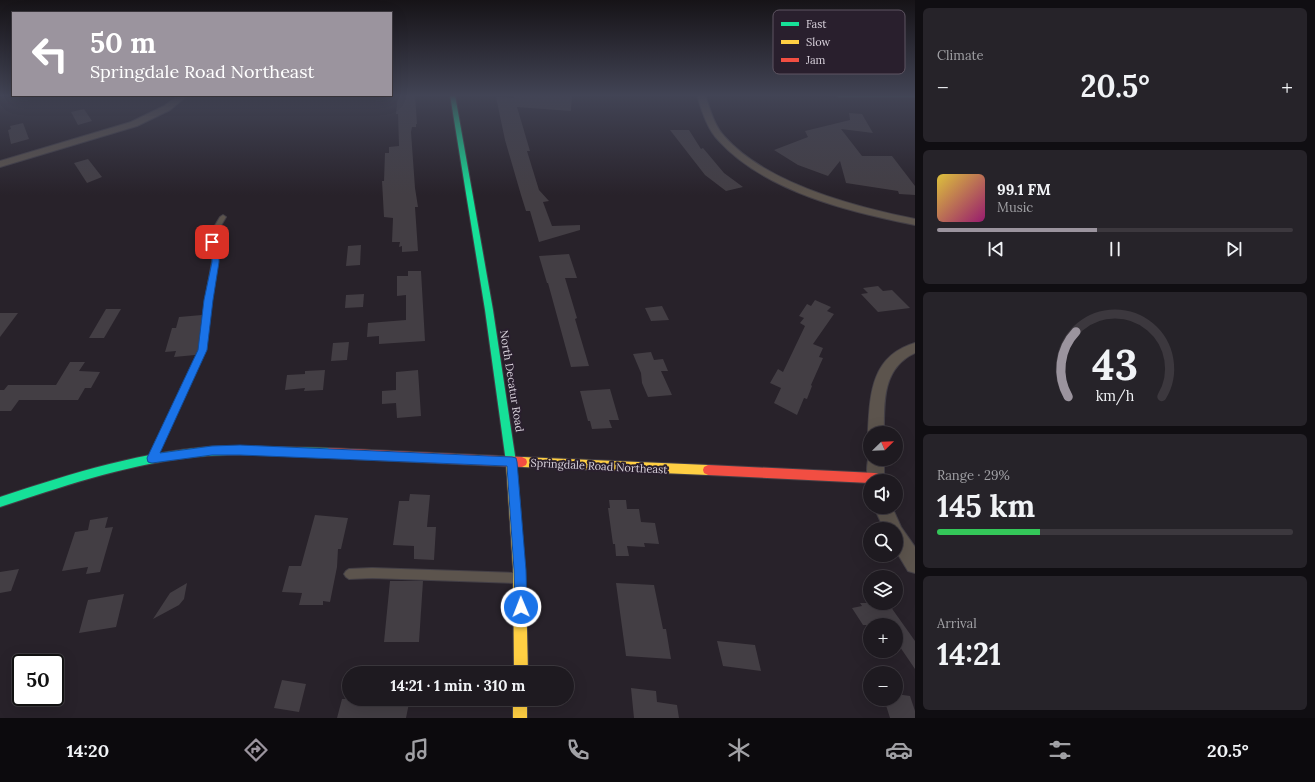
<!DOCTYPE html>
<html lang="en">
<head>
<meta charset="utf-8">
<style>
	body { margin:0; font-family:Lora,serif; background:#262329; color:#f1f3f6; height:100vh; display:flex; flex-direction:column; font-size:15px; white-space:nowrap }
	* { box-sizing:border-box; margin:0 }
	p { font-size:13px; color:#a1a1a5 }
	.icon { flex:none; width:22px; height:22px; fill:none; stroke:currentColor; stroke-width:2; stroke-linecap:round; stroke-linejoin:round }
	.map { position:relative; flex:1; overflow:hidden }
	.drawer { display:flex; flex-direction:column; gap:8px; padding:8px; background:#100e12; width:400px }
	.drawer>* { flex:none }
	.banner { position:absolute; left:12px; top:12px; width:380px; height:84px; border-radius:0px; box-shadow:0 4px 16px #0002,0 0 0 1px #3c383e; background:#9b949e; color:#fff; overflow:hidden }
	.needle { width:26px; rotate:67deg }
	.controls { position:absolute; left:863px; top:426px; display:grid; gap:8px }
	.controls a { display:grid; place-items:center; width:40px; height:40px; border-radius:50%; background:#1e1a20; box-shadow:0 4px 16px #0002,0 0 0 1px #3c383e; font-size:20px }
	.speed { position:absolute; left:12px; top:654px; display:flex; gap:8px; font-size:20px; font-weight:700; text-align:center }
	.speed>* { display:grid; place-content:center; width:52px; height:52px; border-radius:50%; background:#1e1a20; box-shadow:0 4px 16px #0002,0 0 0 1px #3c383e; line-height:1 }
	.speed .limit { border:2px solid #111; border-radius:6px; background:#fff; color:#111 }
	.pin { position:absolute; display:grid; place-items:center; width:34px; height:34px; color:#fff; margin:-17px; border-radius:8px; box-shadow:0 2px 6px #0006 }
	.me { position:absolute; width:44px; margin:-22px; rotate:359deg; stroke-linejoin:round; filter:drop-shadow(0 0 3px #0008) }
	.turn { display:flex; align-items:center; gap:14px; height:84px; padding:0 12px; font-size:18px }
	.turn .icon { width:52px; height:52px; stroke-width:2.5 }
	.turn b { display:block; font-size:28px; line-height:34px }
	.big { font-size:30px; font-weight:800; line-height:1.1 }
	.drawer .widget { flex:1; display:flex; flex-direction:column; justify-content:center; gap:6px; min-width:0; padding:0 14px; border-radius:6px; background:#262329 }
	.drawer .dial { align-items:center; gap:0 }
	.dial svg { height:104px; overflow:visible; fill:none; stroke:#3c383e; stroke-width:7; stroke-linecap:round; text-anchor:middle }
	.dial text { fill:#f1f3f6; stroke:none }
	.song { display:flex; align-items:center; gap:12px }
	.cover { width:48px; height:48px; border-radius:6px; background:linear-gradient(135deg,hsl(50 70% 55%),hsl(320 70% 35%)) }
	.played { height:4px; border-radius:2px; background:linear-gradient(90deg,#9b949e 45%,#3c383e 45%) }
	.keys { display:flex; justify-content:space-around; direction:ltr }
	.heat { display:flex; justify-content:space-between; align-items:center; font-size:22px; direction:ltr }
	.charge { height:6px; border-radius:3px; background:linear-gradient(90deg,#34c759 29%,#3c383e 0) }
	.trip { position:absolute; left:342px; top:666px; width:232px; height:40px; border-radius:20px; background:#1e1a20; box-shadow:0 4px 16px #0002,0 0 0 1px #3c383e; font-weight:800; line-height:40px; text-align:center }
	.dock { display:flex; height:64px; justify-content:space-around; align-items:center; background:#0c0a0d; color:#a1a1a5 }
	.dock .icon { width:28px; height:28px }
	.dock .current { color:#9b949e }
	.dock b { font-size:18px; color:#f1f3f6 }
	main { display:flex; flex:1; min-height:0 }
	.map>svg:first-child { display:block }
	.building { fill:#433e44 }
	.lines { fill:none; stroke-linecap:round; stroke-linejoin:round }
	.lane-casing { stroke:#433f46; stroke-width:2 }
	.street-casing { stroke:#433f46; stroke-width:2 }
	.fast-casing { stroke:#433f46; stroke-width:2 }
	.slow-casing { stroke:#433f46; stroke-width:2 }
	.jam-casing { stroke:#433f46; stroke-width:2 }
	.lane { fill:#5c544d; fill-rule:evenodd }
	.street { fill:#5c544d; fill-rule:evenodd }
	.fast { fill:#16e098; fill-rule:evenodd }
	.slow { fill:#ffcf43; fill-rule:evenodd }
	.jam { fill:#f24e42; fill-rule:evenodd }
	.route { fill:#1a73e8; stroke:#114b97 }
	.labels { text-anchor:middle; stroke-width:4; stroke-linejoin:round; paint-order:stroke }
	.street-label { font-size:11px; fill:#d9d2dc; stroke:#291f2d }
	.key { fill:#291f2d; stroke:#5e5562; stroke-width:1 }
	.key-label { font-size:11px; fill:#d9d2dc }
</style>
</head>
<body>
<main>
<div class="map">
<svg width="915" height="718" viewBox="0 0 915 718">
	<rect width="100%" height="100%" fill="#28222a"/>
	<g class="building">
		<path d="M398,95H415L417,124H416V127H412L411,132L415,188L418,207H415L418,251L402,252V246L399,247L400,242H392L393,218L384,217L382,181H384L385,153H389V147L399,146L398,114H396Z"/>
		<path d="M514,95H572L571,111L517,107L530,151H527L539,190L549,201L543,202L552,226L580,225V230L539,242L530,211H526L521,195L505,140L496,97L514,98Z"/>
		<path d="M84,109L92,121L78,125L71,112Z"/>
		<path d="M849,113L862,114L873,133L841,129L862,156H892L915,186V195L899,194L898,191L846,183L840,161L828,176L798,165L774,150L808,137L805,131L850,120Z"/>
		<path d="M23,123L29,139L11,144L8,130L11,129L10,126Z"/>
		<path d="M670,130H689L701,149L703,148L724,173L743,187L726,191L705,175Z"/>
		<path d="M88,159L102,177L87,183L74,163Z"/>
		<path d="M361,245L360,265L346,266L348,246Z"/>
		<path d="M569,254L577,278H565L577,318L575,319L589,366L571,367L548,283H547L539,256Z"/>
		<path d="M408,271H421L425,341L379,344V336L367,337L368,323L406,320V295L397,296V276H408Z"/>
		<path d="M878,286L883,291L892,290L910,308L878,312L861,294L868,293L863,288Z"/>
		<path d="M364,294L363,307L345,308L346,295Z"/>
		<path d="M815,300L831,307L827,311L834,314L813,344L823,348L819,357L823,358L811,385L812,386L807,399L804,398L797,415L774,403L781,388L770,383L778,369L783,372L805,326L800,323L804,318L799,316L807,304L811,306Z"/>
		<path d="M662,306L669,320L651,321L645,308Z"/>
		<path d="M106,309H121L104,338H89Z"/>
		<path d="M0,313H18L0,337Z"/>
		<path d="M202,315L198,350L195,355L174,357L176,351L165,352L172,328H176L179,317Z"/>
		<path d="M349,342L347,360L331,361L333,343Z"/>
		<path d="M651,352L654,360L663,359L668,371H661L672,395L648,397L642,383L641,373L633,354Z"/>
		<path d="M70,362H85L79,371L100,372L91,388H85L78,400H19L11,411H0V390H4L8,385H56Z"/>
		<path d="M325,370L323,390L304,391L305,388L285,390L287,375L305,374V371Z"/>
		<path d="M418,370L421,416L397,418L396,403L382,404V391L396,390V372Z"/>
		<path d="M610,389L619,420H609L612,428L592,429L590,421H588L580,391Z"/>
		<path d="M410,494L430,495L427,527H436L434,560L414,559V546L393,545L399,501H409Z"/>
		<path d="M609,500H626L627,509H639L641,522L655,523L659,544L644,543L645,547L627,546L629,556H616L615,544H613L608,508H610Z"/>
		<path d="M315,515L348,518L341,549H338L337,567L330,602L323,601V605H299L302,593L282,592L289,566H301Z"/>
		<path d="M108,517L105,528L113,527L100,572L86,574L88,567L62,571L75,532L88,530L90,520Z"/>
		<path d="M19,569L11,591L0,593V572Z"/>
		<path d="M390,581H423L419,642H384Z"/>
		<path d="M187,583L184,599L179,605L153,619L170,593Z"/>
		<path d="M616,583L654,585L663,629H666L671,659L626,656Z"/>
		<path d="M124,594L116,627L79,633L88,600Z"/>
		<path d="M860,603H888L915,641V669L900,647L896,648V625H863L852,608L862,606Z"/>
		<path d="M717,641L755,645L761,671L723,666Z"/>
		<path d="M282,680L306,684L299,712L274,708Z"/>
		<path d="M631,688L656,691L657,702L677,705L679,718H634Z"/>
		<path d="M896,694L910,696L915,711V718H890L884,699H896Z"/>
		<path d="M342,699H372L384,702L385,699H391L409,703L406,718H337Z"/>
	</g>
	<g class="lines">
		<g class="lane-casing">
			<g id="lane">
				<path d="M223,215L226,217L216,234L215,242L219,251L218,262L211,300L205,350L156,459L153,460L150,459L149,456L199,350L205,300L212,262L213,251L209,242L210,234L220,217Z"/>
				<path d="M372,568L514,573L517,575L519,578L517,581L514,583L372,578L349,579L346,577L344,574L346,571L349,569Z"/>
			</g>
		</g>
		<g class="street-casing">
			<g id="street">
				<path d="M179,95H188L170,110L137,126L0,167V161L131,122L164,106Z"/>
				<path d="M697,95H705C710,109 714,125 724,136C766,184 855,207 915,219V225C850,212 766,192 719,141C707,129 702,111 697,95Z"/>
				<path d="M915,343V353C882,368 884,403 884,433H870V437L868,433C870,394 871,356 915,343Z"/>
				<path d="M870,454V459H884V481H870V486C866,478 866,463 870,454Z"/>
				<path d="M874,507H892L901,527L915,547V573L908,571L896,551V529H884Z"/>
			</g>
		</g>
		<g class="fast-casing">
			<g id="fast">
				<path d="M450,95H455L493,310L516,462L515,465L511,467L507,465L506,462L485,310Z"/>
				<path d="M836,95H915V97H839Z"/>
				<path d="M222,446L329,448L333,450L334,453L333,456L329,458C281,456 233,452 186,458C122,466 61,487 0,507V497C73,473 145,450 222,446Z"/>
			</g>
		</g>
		<g class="slow-casing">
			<g id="slow">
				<path d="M511,457L515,459L516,462C523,532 527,602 528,673H514L513,567L506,462L507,459Z"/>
				<path d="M522,457L708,465L712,467L713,470L712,473L708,475L522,467L518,465L517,462L518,459Z"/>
				<rect x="513" y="699" width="14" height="19"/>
			</g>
		</g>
		<g class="jam-casing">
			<g id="jam">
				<path d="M329,448L522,457L526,459L527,462L526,465L522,467L329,458L325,456L324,453L325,450Z"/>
				<path d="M708,465L875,473L879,474L880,478L879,481H870V483L708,475L704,473L703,470L704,467Z"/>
			</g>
		</g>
		<use href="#lane" class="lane"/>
		<use href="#street" class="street"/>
		<use href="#fast" class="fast"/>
		<use href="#slow" class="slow"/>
		<use href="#jam" class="jam"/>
	</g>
	<linearGradient id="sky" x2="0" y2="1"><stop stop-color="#161317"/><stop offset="0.49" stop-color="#424455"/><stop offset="1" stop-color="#424455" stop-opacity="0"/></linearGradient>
	<rect width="915" height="195" fill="url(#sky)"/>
	<path class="route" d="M210,240H215L219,251V262L213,300L207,350L160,453L212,446L240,445L512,457L516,458L517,462L526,570L527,607L525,611L521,613L516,611L515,607L514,570L507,466L240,455H212L152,463L148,462L147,458L198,350L204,300L212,262V251L209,242Z"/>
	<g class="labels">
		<g class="street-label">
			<text transform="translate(512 381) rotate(81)" y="4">North Decatur Road</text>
			<text transform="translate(599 466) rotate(3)" y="4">Springdale Road Northeast</text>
		</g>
	</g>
	<rect x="773" y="10" width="132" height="64" rx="6" class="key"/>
	<rect x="781" y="22" width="18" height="4" fill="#16e098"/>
	<rect x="781" y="40" width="18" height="4" fill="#ffcf43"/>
	<rect x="781" y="58" width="18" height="4" fill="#f24e42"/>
	<g class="key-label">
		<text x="806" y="28">Fast</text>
		<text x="806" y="46">Slow</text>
		<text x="806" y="64">Jam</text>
	</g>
</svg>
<div class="controls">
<a><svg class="needle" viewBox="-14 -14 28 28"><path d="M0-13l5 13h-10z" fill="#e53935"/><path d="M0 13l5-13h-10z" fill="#a1a1a5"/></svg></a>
<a><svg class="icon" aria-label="sound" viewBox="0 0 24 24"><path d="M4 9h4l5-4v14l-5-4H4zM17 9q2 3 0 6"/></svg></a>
<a><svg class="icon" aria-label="search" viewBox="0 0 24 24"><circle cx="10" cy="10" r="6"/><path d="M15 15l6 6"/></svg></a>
<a><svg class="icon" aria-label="layers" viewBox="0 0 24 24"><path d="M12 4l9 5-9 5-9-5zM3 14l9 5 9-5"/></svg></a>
<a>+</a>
<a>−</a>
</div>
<div class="speed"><div class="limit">50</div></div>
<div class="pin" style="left:212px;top:242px;background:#d93025"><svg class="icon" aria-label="arrive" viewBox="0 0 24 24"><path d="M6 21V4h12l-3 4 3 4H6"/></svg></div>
<svg class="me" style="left:521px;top:607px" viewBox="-20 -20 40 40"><circle r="17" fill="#1a73e8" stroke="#fff" stroke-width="3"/><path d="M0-11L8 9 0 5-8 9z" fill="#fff"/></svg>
<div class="trip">14:21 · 1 min · 310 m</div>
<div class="banner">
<div class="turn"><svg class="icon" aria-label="left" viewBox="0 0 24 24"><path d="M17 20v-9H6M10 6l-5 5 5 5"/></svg><div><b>50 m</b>Springdale Road Northeast</div></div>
</div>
</div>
<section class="drawer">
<div class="widget"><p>Climate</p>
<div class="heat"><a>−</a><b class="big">20.5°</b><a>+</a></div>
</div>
<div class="widget">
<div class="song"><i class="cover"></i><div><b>99.1 FM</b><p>Music</p></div></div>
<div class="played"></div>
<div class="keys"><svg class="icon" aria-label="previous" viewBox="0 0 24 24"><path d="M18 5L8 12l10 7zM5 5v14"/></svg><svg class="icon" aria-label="pause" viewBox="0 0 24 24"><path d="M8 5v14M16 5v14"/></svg><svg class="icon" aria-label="next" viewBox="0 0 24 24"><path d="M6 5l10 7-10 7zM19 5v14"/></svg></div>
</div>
<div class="widget dial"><svg viewBox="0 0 100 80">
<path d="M14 69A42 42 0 1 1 86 69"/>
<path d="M14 69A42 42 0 0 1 20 19" stroke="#9b949e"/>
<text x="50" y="56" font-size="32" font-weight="700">43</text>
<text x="50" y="72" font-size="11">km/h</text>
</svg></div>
<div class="widget"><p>Range · 29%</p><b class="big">145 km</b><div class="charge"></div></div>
<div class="widget"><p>Arrival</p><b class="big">14:21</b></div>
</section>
</main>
<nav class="dock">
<b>14:20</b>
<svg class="icon current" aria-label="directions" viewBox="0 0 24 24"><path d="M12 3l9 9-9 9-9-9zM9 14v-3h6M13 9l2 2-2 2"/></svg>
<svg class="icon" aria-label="music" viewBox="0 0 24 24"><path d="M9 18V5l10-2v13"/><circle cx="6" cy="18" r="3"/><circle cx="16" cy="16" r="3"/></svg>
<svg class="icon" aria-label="phone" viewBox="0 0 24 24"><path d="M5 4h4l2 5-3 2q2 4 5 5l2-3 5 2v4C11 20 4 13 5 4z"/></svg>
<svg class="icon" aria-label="climate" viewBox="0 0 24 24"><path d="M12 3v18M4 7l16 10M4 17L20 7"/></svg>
<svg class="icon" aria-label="car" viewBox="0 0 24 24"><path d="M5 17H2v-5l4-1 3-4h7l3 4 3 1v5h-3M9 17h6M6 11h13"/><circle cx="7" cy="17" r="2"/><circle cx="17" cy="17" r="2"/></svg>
<svg class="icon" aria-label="filters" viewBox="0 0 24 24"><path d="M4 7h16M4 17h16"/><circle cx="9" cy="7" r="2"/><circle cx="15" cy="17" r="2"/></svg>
<b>20.5°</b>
</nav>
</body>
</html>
